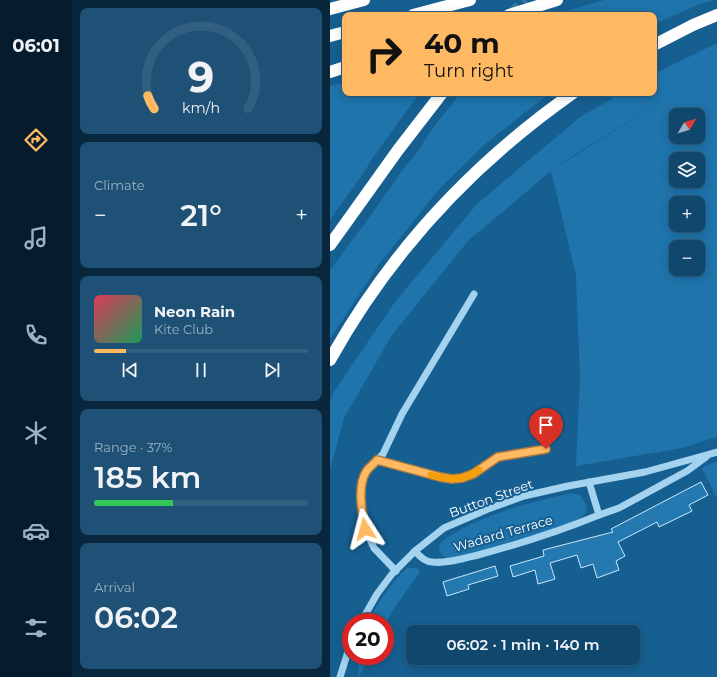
<!DOCTYPE html>
<html lang="en">
<head>
<meta charset="utf-8">
<style>
	body { margin:0; font-family:Montserrat,sans-serif; background:#1e5175; color:#f1f3f6; height:100vh; display:flex; flex-direction:column; font-size:15px; white-space:nowrap }
	* { box-sizing:border-box; margin:0 }
	p { font-size:13px; color:#9cb2c2 }
	.icon { flex:none; width:22px; height:22px; fill:none; stroke:currentColor; stroke-width:2; stroke-linecap:round; stroke-linejoin:round }
	.map { position:relative; flex:1; overflow:hidden }
	.panel { display:flex; flex-direction:column; gap:8px; padding:8px; background:#09273c; width:258px }
	.panel>* { flex:none }
	.guide { position:absolute; left:12px; top:12px; width:315px; height:84px; border-radius:8px; box-shadow:0 2px 10px #0003,0 0 0 1px #305f80; background:#ffb963; color:#111; overflow:hidden }
	.needle { width:26px; rotate:52deg }
	.buttons { position:absolute; left:339px; top:108px; display:grid; gap:8px }
	.buttons a { display:grid; place-items:center; width:36px; height:36px; border-radius:8px; background:#10476d; box-shadow:0 2px 10px #0003,0 0 0 1px #305f80; font-size:20px }
	.speed { position:absolute; left:12px; top:613px; display:flex; gap:8px; font-size:20px; font-weight:700; text-align:center }
	.speed>* { display:grid; place-content:center; width:52px; height:52px; border-radius:50%; background:#10476d; box-shadow:0 2px 10px #0003,0 0 0 1px #305f80; line-height:1 }
	.speed .limit { border:6px solid #d22; background:#fff; color:#111 }
	.pin { position:absolute; display:grid; place-items:center; width:34px; height:34px; color:#fff; margin:-41px -17px; border-radius:50% 50% 50% 0; rotate:-45deg; box-shadow:0 0 4px #0007 }
	.pin .icon { rotate:45deg }
	.me { position:absolute; width:44px; margin:-22px; rotate:351deg; stroke-linejoin:round; filter:drop-shadow(0 0 3px #0008) }
	.turn { display:flex; align-items:center; gap:14px; height:84px; padding:0 16px; font-size:18px }
	.turn .icon { width:52px; height:52px; stroke-width:2.5 }
	.turn b { display:block; font-size:28px; line-height:34px }
	.big { font-size:30px; font-weight:600; line-height:1.1 }
	.panel .tile { flex:1; display:flex; flex-direction:column; justify-content:center; gap:6px; min-width:0; padding:0 14px; border-radius:8px; background:#1e5175 }
	.panel .dial { align-items:center; gap:0 }
	.dial svg { height:104px; overflow:visible; fill:none; stroke:#305f80; stroke-width:7; stroke-linecap:round; text-anchor:middle }
	.dial text { fill:#f1f3f6; stroke:none }
	.song { display:flex; align-items:center; gap:12px }
	.cover { width:48px; height:48px; border-radius:6px; background:linear-gradient(135deg,hsl(350 70% 55%),hsl(150 70% 35%)) }
	.played { height:4px; border-radius:2px; background:linear-gradient(90deg,#ffb963 15%,#305f80 15%) }
	.keys { display:flex; justify-content:space-around; direction:ltr }
	.heat { display:flex; justify-content:space-between; align-items:center; font-size:22px; direction:ltr }
	.charge { height:6px; border-radius:3px; background:linear-gradient(90deg,#34c759 37%,#305f80 0) }
	.trip { position:absolute; left:76px; top:625px; width:234px; height:40px; border-radius:8px; background:#10476d; box-shadow:0 2px 10px #0003,0 0 0 1px #305f80; font-weight:600; line-height:40px; text-align:center }
	main { display:flex; flex:1; min-height:0 }
	.tabs { display:flex; flex-direction:column; width:72px; justify-content:space-around; align-items:center; background:#061c2c; color:#9cb2c2 }
	.tabs .icon { width:28px; height:28px }
	.tabs .current { color:#ffb963 }
	.tabs b { font-size:18px; color:#f1f3f6 }
	.map>svg:first-child { display:block }
	.green { fill:#1e74ab; fill-rule:evenodd }
	.building { fill:#2479b0; stroke:#cbe9fc }
	.lines { fill:none; stroke-linecap:round; stroke-linejoin:round }
	.highway-tunnel { stroke:#3977a2; stroke-width:12; stroke-dasharray:12 6; stroke-linecap:butt }
	.minor { stroke:#a4d3f0; stroke-width:7 }
	.highway { stroke:#fff; stroke-width:12 }
	.route-casing { stroke:#a67840; stroke-width:10 }
	.route { stroke:#ffb963; stroke-width:7 }
	.slow { stroke:#f59e0b; stroke-width:7 }
	.labels { text-anchor:middle; stroke-width:4; stroke-linejoin:round; paint-order:stroke }
	.street-label { font-size:13px; fill:#fff; stroke:#165f91 }
</style>
</head>
<body>
<main>
<nav class="tabs">
<b>06:01</b>
<svg class="icon current" aria-label="directions" viewBox="0 0 24 24"><path d="M12 3l9 9-9 9-9-9zM9 14v-3h6M13 9l2 2-2 2"/></svg>
<svg class="icon" aria-label="music" viewBox="0 0 24 24"><path d="M9 18V5l10-2v13"/><circle cx="6" cy="18" r="3"/><circle cx="16" cy="16" r="3"/></svg>
<svg class="icon" aria-label="phone" viewBox="0 0 24 24"><path d="M5 4h4l2 5-3 2q2 4 5 5l2-3 5 2v4C11 20 4 13 5 4z"/></svg>
<svg class="icon" aria-label="climate" viewBox="0 0 24 24"><path d="M12 3v18M4 7l16 10M4 17L20 7"/></svg>
<svg class="icon" aria-label="car" viewBox="0 0 24 24"><path d="M5 17H2v-5l4-1 3-4h7l3 4 3 1v5h-3M9 17h6M6 11h13"/><circle cx="7" cy="17" r="2"/><circle cx="17" cy="17" r="2"/></svg>
<svg class="icon" aria-label="filters" viewBox="0 0 24 24"><path d="M4 7h16M4 17h16"/><circle cx="9" cy="7" r="2"/><circle cx="15" cy="17" r="2"/></svg>
</nav>
<section class="panel">
<div class="tile dial"><svg viewBox="0 0 100 80">
<path d="M14 69A42 42 0 1 1 86 69"/>
<path d="M14 69A42 42 0 0 1 9 59" stroke="#ffb963"/>
<text x="50" y="56" font-size="32" font-weight="700">9</text>
<text x="50" y="72" font-size="11">km/h</text>
</svg></div>
<div class="tile"><p>Climate</p>
<div class="heat"><a>−</a><b class="big">21°</b><a>+</a></div>
</div>
<div class="tile">
<div class="song"><i class="cover"></i><div><b>Neon Rain</b><p>Kite Club</p></div></div>
<div class="played"></div>
<div class="keys"><svg class="icon" aria-label="previous" viewBox="0 0 24 24"><path d="M18 5L8 12l10 7zM5 5v14"/></svg><svg class="icon" aria-label="pause" viewBox="0 0 24 24"><path d="M8 5v14M16 5v14"/></svg><svg class="icon" aria-label="next" viewBox="0 0 24 24"><path d="M6 5l10 7-10 7zM19 5v14"/></svg></div>
</div>
<div class="tile"><p>Range · 37%</p><b class="big">185 km</b><div class="charge"></div></div>
<div class="tile"><p>Arrival</p><b class="big">06:02</b></div>
</section>
<div class="map">
<svg width="387" height="677" viewBox="0 0 387 677">
	<rect width="100%" height="100%" fill="#165f91"/>
	<g class="green">
		<path d="M274,0H383L368,5L324,24V15H222Z"/>
		<path d="M387,43V437L352,448L246,466L250,378L246,275L221,171L138,241L62,335L14,418L0,470V402L3,393L65,302L147,204L250,117L292,93H324V74ZM349,90L225,168L233,162ZM346,115H368V137H346ZM346,159H368V181H346ZM346,203H368V225H346ZM346,247H368V269H346Z"/>
		<path d="M15,82V93H90L43,157L33,174L0,220V86Z"/>
		<path d="M131,93H220L154,145L110,188L50,263L0,339V270L35,223L74,168L88,151L105,125Z"/>
		<path d="M387,461V499L372,468Z"/>
		<path d="M242,493L250,495L257,506L255,514L247,521C213,532 180,543 146,552C137,554 127,559 119,558C111,557 109,551 109,545C115,538 123,534 131,529C166,511 204,501 242,493Z"/>
		<path d="M77,568H84L89,569V573L63,610L55,625V622H38C48,602 61,583 77,568Z"/>
		<path d="M27,656H39L29,677Z"/>
	</g>
	<g class="building">
		<path d="M371,482L378,495L359,505L362,511L329,527L327,522L288,542L295,556L286,561L289,570L267,578L263,564L251,568L247,555L220,563L225,579L208,584L205,570L183,577L180,566L214,556L213,550L283,532L281,529Z"/>
		<path d="M165,566L168,576L138,585L139,589L117,596L113,582Z"/>
	</g>
	<g class="lines">
		<path class="highway-tunnel" d="M181,15L196,0"/>
		<g class="minor">
			<path d="M47,460L110,477L122,479L132,478L143,474L168,457L216,449"/>
			<path d="M269,515L289,508L357,471L376,457"/>
			<path d="M85,551C90,557 95,562 102,562C117,564 134,558 148,555C189,544 230,531 269,515L259,482"/>
			<path d="M66,571L44,548L35,529L32,512L31,488L35,472L53,454L72,414L144,294"/>
			<path d="M31,622L47,594L62,574L85,551L114,528L158,509L194,496L238,486L315,472L387,452"/>
			<path d="M10,677L21,642"/>
		</g>
		<g class="highway">
			<path d="M0,9L34,0"/>
			<path d="M83,15L140,0"/>
			<path d="M179,15L227,0"/>
			<path d="M0,36L15,32"/>
			<path d="M324,45L363,25L387,15"/>
			<path d="M0,72L15,67"/>
			<path d="M0,245L68,150L112,93"/>
			<path d="M0,360C60,252 142,164 243,93"/>
		</g>
	</g>
	<g class="lines">
		<g class="route-casing">
			<path id="route" d="M35,529C32,513 27,486 36,472C38,468 44,464 47,460L110,477L122,479L132,478L143,474L168,457L216,449"/>
		</g>
		<use href="#route" class="route"/>
		<path class="slow" d="M101,475C118,480 133,481 149,470"/>
	</g>
	<g class="labels">
		<g class="street-label">
			<text transform="translate(161 498) rotate(-20)" y="5">Button Street</text>
			<text transform="translate(173 533) rotate(-16)" y="5">Wadard Terrace</text>
		</g>
	</g>
</svg>
<div class="buttons">
<a><svg class="needle" viewBox="-14 -14 28 28"><path d="M0-13l5 13h-10z" fill="#e53935"/><path d="M0 13l5-13h-10z" fill="#9cb2c2"/></svg></a>
<a><svg class="icon" aria-label="layers" viewBox="0 0 24 24"><path d="M12 4l9 5-9 5-9-5zM3 14l9 5 9-5"/></svg></a>
<a>+</a>
<a>−</a>
</div>
<div class="speed"><div class="limit">20</div></div>
<div class="pin" style="left:216px;top:449px;background:#d93025"><svg class="icon" aria-label="arrive" viewBox="0 0 24 24"><path d="M6 21V4h12l-3 4 3 4H6"/></svg></div>
<svg class="me" style="left:35px;top:529px" viewBox="-20 -20 40 40"><path d="M0-17L14 15 0 8-14 15z" fill="#ffb963" stroke="#fff" stroke-width="4"/></svg>
<div class="trip">06:02 · 1 min · 140 m</div>
<div class="guide">
<div class="turn"><svg class="icon" aria-label="right" viewBox="0 0 24 24"><path d="M7 20v-9h11M14 6l5 5-5 5"/></svg><div><b>40 m</b>Turn right</div></div>
</div>
</div>
</main>
</body>
</html>
